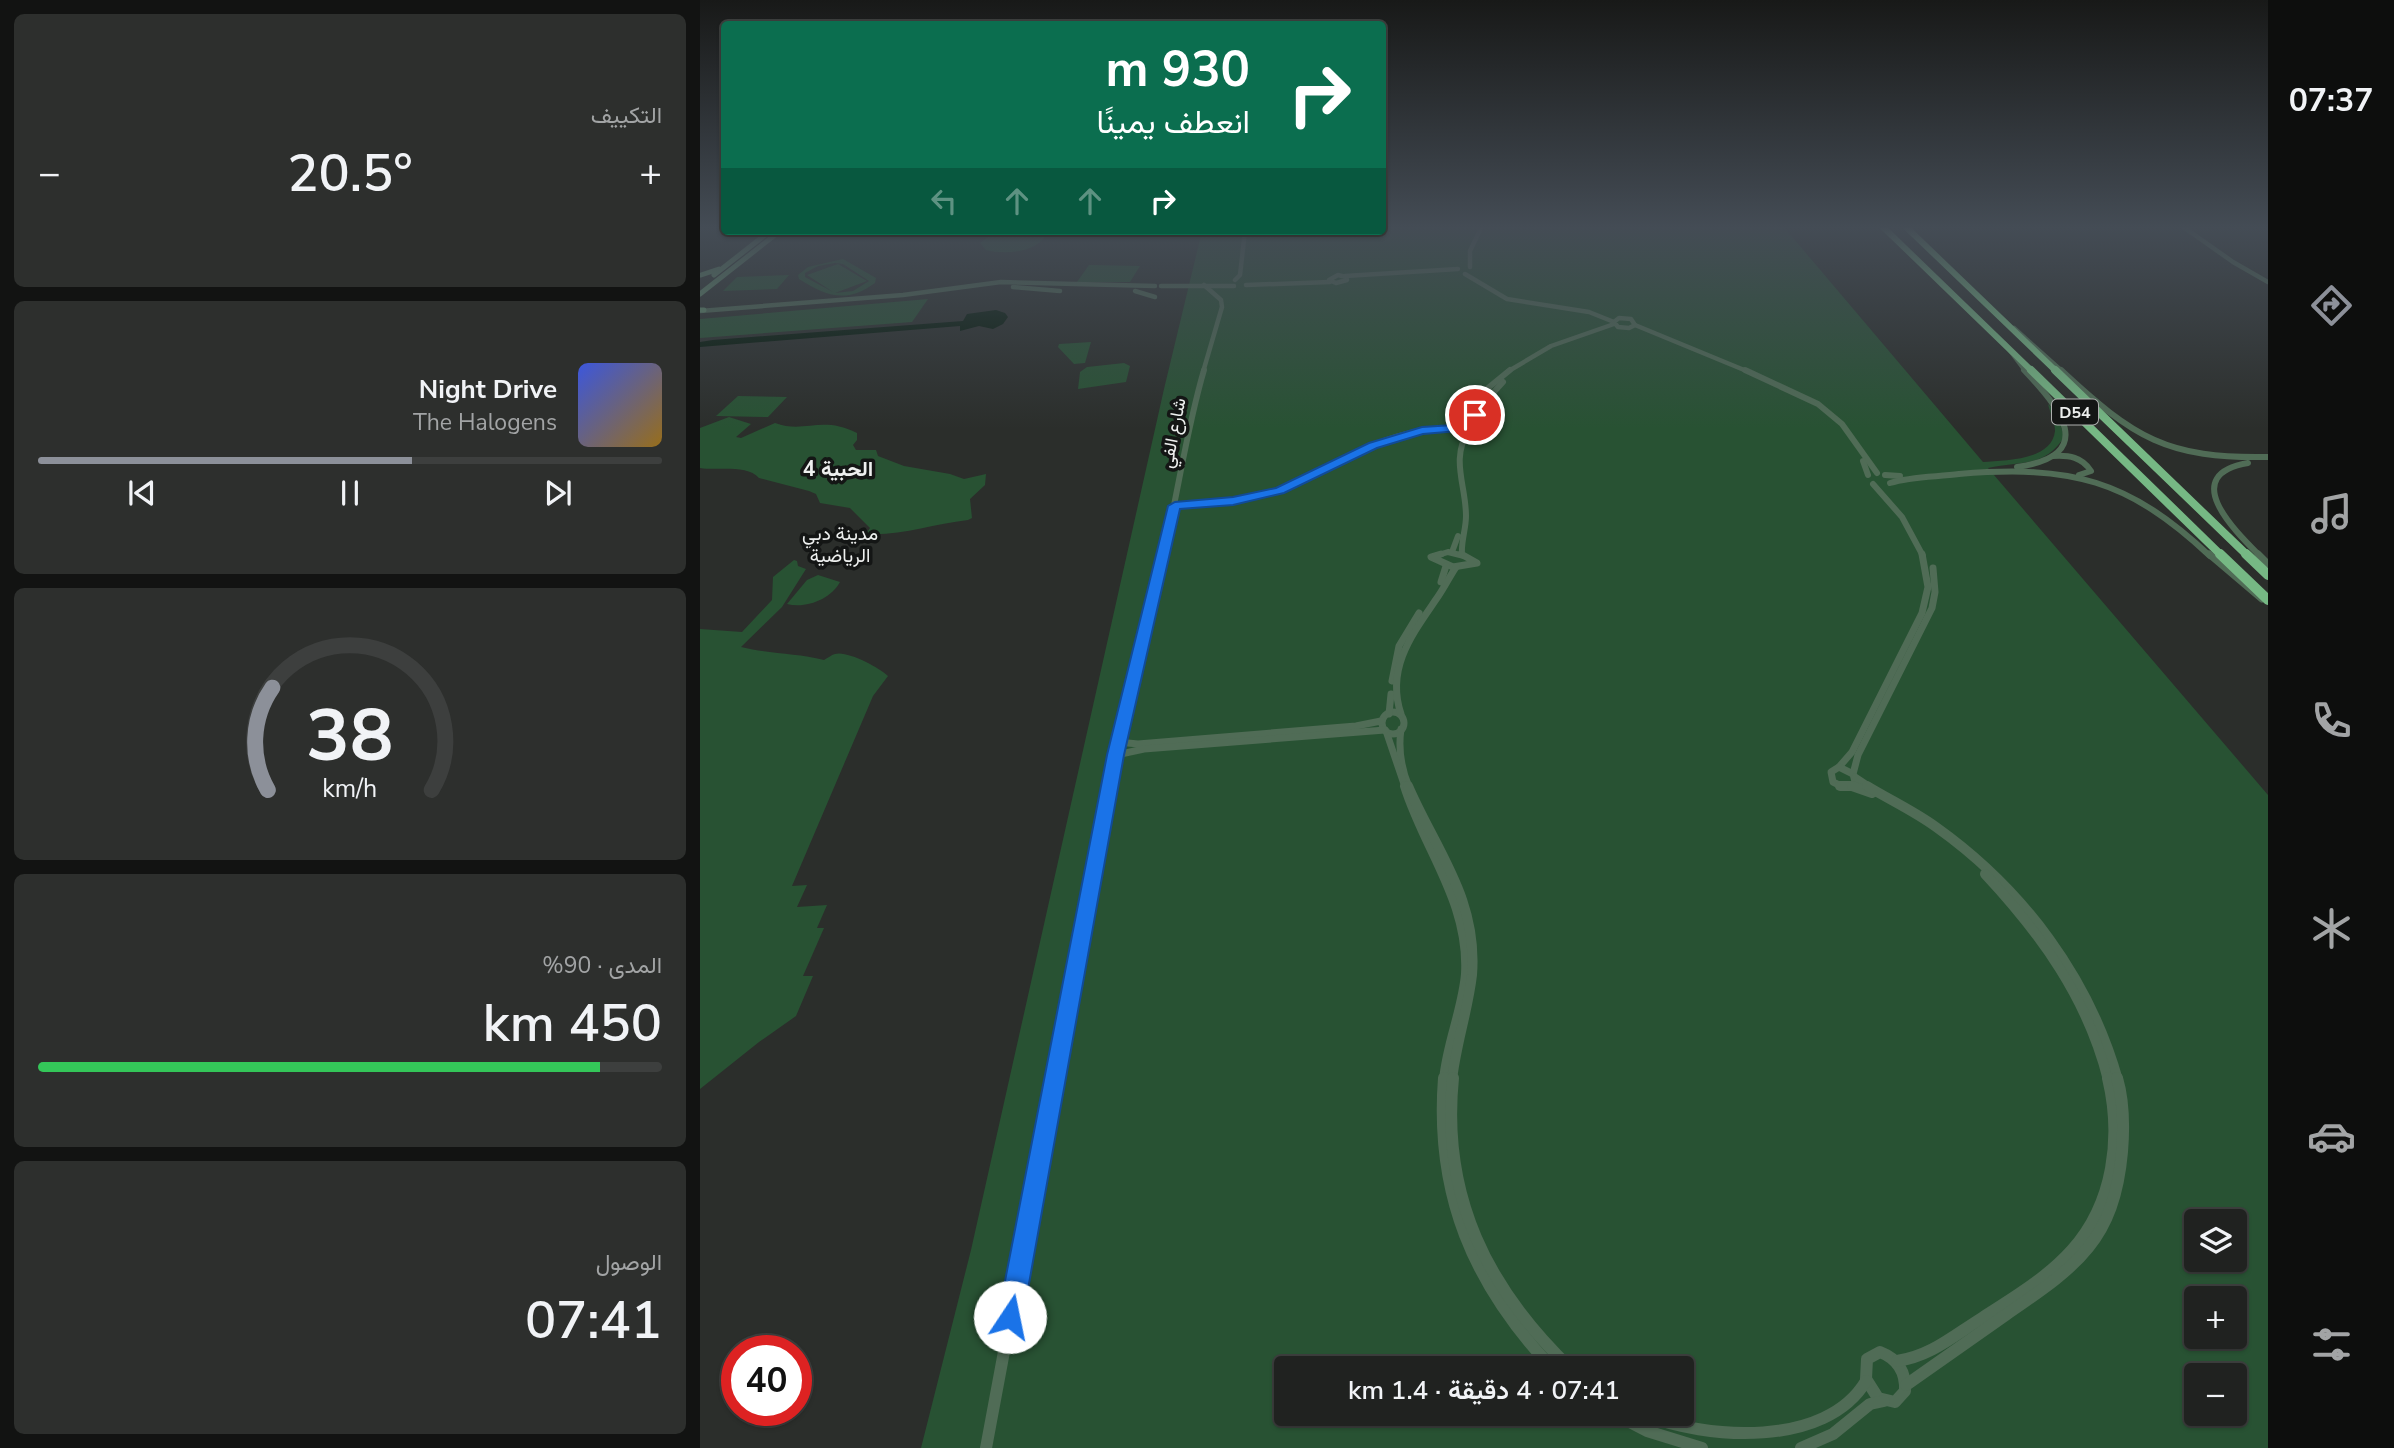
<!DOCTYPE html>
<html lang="ar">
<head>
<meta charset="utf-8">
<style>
	body { margin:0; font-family:"Nunito Sans",Vazirmatn,sans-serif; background:#2d2f2d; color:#f1f3f6; direction:rtl; height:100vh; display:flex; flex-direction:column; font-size:26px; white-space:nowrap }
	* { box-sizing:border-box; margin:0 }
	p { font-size:23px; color:#a2a4a5 }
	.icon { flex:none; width:38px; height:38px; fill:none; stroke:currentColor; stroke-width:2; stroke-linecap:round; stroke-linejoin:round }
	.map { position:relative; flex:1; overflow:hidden; direction:ltr }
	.details { display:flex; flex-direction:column; gap:14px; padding:14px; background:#121312; width:700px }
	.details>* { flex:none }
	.hud { position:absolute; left:21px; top:21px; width:665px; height:214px; border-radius:7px; box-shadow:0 2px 5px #0004,0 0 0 2px #3d3f3e; direction:rtl; background:#0b6e4f; color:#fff; overflow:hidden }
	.tools { position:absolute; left:1484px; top:1209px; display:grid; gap:14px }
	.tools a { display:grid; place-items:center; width:63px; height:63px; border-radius:7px; background:#202220; box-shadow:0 2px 5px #0004,0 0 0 2px #3d3f3e; font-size:35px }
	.speed { position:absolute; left:21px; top:1335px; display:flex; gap:14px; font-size:35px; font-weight:700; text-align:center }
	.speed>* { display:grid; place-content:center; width:91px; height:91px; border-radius:50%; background:#202220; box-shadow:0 2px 5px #0004,0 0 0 2px #3d3f3e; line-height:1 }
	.speed .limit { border:10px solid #d22; background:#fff; color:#111 }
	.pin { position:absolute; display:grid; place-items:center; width:60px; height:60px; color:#fff; margin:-30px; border:4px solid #fff; border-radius:50%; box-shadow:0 2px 7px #0007 }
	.me { position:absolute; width:77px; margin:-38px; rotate:11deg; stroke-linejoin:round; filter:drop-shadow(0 0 5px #0008) }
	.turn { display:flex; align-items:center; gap:24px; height:147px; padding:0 21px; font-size:32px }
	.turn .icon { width:91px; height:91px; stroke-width:2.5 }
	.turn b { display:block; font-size:49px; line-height:60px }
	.lanes { display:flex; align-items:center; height:66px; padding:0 21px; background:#0003; justify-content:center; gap:35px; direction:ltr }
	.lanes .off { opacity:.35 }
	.big { font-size:52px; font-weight:600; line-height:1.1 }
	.details .widget { flex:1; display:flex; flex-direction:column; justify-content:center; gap:10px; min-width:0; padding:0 24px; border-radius:10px; background:#2d2f2d }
	.details .dial { align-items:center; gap:0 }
	.dial svg { height:182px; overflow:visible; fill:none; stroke:#3d3f3e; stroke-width:7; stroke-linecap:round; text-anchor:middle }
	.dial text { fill:#f1f3f6; stroke:none }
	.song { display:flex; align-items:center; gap:21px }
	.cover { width:84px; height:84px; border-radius:10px; background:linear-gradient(135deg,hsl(230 70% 55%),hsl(40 70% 35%)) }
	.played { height:7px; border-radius:4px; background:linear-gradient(90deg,#8c9099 60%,#3d3f3e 60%) }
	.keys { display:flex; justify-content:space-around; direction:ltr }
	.heat { display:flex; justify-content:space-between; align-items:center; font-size:38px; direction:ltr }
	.charge { height:10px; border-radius:5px; background:linear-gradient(90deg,#34c759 90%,#3d3f3e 0) }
	.trip { position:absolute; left:574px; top:1356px; width:420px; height:70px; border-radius:7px; background:#202220; box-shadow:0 2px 5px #0004,0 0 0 2px #3d3f3e; font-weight:600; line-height:70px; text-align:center; direction:rtl }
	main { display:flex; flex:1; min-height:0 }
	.menu { display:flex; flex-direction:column; width:126px; justify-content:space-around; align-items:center; background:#0d0e0d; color:#a2a4a5 }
	.menu .icon { width:49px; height:49px }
	.menu .on { color:#8c9099 }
	.menu b { font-size:32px; color:#f1f3f6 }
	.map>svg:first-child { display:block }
	.green { fill:#285233; fill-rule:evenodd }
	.water { fill:#021707 }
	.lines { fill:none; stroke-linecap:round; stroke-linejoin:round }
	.tertiary-far4 { stroke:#506c56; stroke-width:4.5 }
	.tertiary-far3 { stroke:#506c56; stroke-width:6 }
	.tertiary-far2 { stroke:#506c56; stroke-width:7 }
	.tertiary-far1 { stroke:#506c56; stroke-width:10 }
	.tertiary { stroke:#506c56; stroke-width:12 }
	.secondary { stroke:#62906c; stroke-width:5 }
	.trunk-far2 { stroke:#76b884; stroke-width:6 }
	.trunk-far1 { stroke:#76b884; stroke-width:8 }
	.trunk { stroke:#76b884; stroke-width:10 }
	.route { fill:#1a73e8; stroke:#114b97; stroke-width:2 }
	.labels { text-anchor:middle; stroke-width:7; stroke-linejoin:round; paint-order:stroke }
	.shield { fill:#141615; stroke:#adafae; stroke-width:2 }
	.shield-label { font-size:16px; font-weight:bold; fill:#eef0ef }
	.street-label { font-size:18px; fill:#eef0ef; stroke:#141615 }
	.neighbourhood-label { font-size:19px; fill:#eef0ef; stroke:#141615 }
	.far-district-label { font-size:21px; font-weight:bold; fill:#eef0ef; stroke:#141615 }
</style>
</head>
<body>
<main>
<nav class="menu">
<b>07:37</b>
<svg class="icon on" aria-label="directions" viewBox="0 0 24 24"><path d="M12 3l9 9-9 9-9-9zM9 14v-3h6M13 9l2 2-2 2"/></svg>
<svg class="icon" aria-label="music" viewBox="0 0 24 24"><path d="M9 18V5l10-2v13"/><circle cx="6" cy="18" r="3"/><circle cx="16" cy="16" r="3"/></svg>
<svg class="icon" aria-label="phone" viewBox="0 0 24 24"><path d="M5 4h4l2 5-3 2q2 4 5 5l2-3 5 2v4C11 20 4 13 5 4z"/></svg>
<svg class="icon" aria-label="climate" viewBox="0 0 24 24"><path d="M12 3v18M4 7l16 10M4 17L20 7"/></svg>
<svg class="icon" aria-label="car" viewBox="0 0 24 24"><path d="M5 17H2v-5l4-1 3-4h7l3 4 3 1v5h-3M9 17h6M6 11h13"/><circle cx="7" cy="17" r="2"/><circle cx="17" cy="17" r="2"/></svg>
<svg class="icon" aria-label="filters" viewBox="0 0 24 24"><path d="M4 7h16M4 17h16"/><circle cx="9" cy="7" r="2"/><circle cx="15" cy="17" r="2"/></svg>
</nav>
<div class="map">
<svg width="1568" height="1448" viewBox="0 0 1568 1448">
	<rect width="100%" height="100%" fill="#2b2e2b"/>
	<g class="green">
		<path d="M683,226H1083L1283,462C1304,460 1352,461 1355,431C1355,422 1350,413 1348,404L1357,412L1364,437C1345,468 1319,461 1288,468L1568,795V1448H221L271,1250L464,389L502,231H682ZM1496,1222H1535V1260H1496ZM1496,1298H1535V1337H1496ZM586,1368H982V1414H586ZM1496,1376H1535V1414H1496Z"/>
		<path d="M296,231H348C340,253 305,255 286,250L280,243Z"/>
		<path d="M143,259L176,278L175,283C146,304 126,296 99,279L98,275L108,267ZM135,263L143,264L169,281L153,291L135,293L167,281L138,264L107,275L133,292L105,277V273L118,266Z"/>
		<path d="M389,265H392L440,266L430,282H377Z"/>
		<path d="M89,275L77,289L23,291L37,277Z"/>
		<path d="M228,299L212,322L0,338V319Z"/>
		<path d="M391,342L385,363L374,364L358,347L359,344Z"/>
		<path d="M424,363L430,366L426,382L378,389L380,372L387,367Z"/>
		<path d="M38,396L87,397L68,417L16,416Z"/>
		<path d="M29,417L51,424L36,437L41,438L75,423C105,434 121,415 157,433V440L153,445L156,450H176L178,456L204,466L250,474L264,479L286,474L285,485L270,499L272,518L268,520C233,524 201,536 166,534L170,528L150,508L120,503L116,494L109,491L59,478C47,464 17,471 0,468V428Z"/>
		<path d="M94,560L97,561L98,566L106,569L82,607L41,647C69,654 96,653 124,660C128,658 131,655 135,654C146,650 179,667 188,676L173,696L92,886L107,885L97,907L127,905L117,928H124L103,976H113L96,1016L59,1042L0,1089V629L42,632L72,600L73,577Z"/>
		<path d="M118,575L140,582C131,599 106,609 87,604L107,580Z"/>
	</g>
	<path class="water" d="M296,310L305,313L308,317L303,324L293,329L279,326L260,331V326L0,347V342L13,340L263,321L267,314Z"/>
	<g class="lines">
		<g class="tertiary-far4">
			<path d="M1482,226L1533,262L1568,282"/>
			<path d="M770,267V251L782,226"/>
			<path d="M765,274L807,299L889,312L914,322"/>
			<path d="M638,275L646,277L647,280L636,283L629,280Z"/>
			<path d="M645,276L758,269"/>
			<path d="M535,280L540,275L545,231"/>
			<path d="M546,285L630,282"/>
			<path d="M461,286H534"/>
			<path d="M313,287L360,291"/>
			<path d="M435,291L455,297"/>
			<path d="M0,311L203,295L301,282L455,286"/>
			<path d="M919,318L931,319L935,325L929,328L918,327L914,322Z"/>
			<path d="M935,325L1049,372"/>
			<path d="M1314,328L1363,372"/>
			<path d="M1305,344L1326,372"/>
			<path d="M503,372L522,307L521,300L504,285"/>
			<path d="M807,372L851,346L914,324"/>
		</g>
		<g class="tertiary-far3">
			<path d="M1045,370L1118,404L1142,424L1177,473"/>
			<path d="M1361,370C1434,438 1467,459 1568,457"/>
			<path d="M764,420L788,388L810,370"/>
			<path d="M773,421L782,405L803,382"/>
			<path d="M1353,456C1369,455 1382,457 1391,471L1379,475"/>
			<path d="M1163,461L1168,475"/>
			<path d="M1548,463C1478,475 1534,530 1560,556"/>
			<path d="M1317,467C1399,455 1360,408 1324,370"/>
			<path d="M1185,475L1200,476"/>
			<path d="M1190,483C1212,476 1237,477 1259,474C1371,465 1428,479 1510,556"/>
			<path d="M1173,484L1202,517L1223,556"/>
			<path d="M475,506C512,503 551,501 587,488C605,481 622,470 640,461C677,441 715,427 758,428"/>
			<path d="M752,552L758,536"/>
			<path d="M762,554C761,541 766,529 766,516C766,485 750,459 769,430"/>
			<path d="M463,556C478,494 486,431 504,370"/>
			<path d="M735,556L748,552L764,556"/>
		</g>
		<g class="tertiary-far2">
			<path d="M741,554L731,557L753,567L777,563L761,554"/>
			<path d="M1509,554L1562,599"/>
			<path d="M1558,554L1568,564"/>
			<path d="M741,582L746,566"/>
			<path d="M692,681L699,646L719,613"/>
			<circle cx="693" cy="723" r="11"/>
			<path d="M689,714L691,694"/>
			<path d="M701,714C685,667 714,632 739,595C745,586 750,576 756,567"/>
			<path d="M701,729C698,750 701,768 709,787"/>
			<path d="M686,731L705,787"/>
			<path d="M418,742L438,744L656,726L681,721"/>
			<path d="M416,755L444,749L685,730"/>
			<path d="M1139,767L1152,752L1222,613L1228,587L1222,554"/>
			<path d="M1139,767L1153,774L1155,782L1152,786L1143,787L1133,782L1131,772Z"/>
			<path d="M1153,774L1158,755L1232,608L1235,592L1233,568"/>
			<path d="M1155,777L1170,787"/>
			<path d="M1152,786L1156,787"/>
			<path d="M410,787L463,554"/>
		</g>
		<g class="tertiary-far1">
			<path d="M705,786C725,850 770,902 766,974C763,1010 747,1044 744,1080"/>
			<path d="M708,786C736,851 778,899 772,975C768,1010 756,1044 752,1080"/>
			<path d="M1140,786H1152"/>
			<path d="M1152,786L1172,793"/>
			<path d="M1167,786C1190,800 1214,811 1236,827C1323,889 1389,977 1418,1080"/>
			<path d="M1285,874C1341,934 1388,999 1408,1080"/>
			<path d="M355,1080L410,786"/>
		</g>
		<g class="tertiary">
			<path d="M744,1078C735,1194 773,1284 852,1368"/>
			<path d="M753,1078C741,1196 787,1288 870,1368"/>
			<path d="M1180,1352C1198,1359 1206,1372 1205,1391L1195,1402L1178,1398L1166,1379L1167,1359Z"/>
			<path d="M1197,1361C1231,1356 1253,1336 1282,1318C1313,1298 1347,1278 1372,1250C1414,1203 1422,1137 1408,1078"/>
			<path d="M1206,1385C1240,1361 1273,1338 1307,1314C1375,1267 1414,1242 1422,1152C1424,1128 1424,1102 1417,1078"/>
			<path d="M914,1414L947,1431L1002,1448"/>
			<path d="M942,1414C1007,1440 1126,1448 1166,1381"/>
			<path d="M286,1448L355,1078"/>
			<path d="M1101,1448L1133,1434L1170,1404L1184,1401"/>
		</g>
		<g class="secondary">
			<path d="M1,275L19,269"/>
			<path d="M14,275L70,231"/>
			<path d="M0,294L80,231"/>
			<path d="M0,310H4"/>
		</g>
		<g class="trunk-far2">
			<path d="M1182,226L1333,372"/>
			<path d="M1205,226L1357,372"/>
		</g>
		<g class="trunk-far1">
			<path d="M1331,370L1522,556"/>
			<path d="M1355,370L1548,556"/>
		</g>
		<g class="trunk">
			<path d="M1520,554L1568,600"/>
			<path d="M1546,554L1568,575"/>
		</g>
	</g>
	<linearGradient id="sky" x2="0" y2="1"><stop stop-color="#181918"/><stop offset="0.53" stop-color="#444c55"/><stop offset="1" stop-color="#444c55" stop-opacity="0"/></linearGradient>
	<rect width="1568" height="429" fill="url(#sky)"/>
	<path class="route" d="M771,413L781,415L777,423L764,425L758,431L723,434L677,448L584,493L533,505L480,509L424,755L323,1317L319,1326L310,1330L301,1326L298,1317L407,755L468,506L475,502L533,497L576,488L669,443L722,427L753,425L754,420L769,418Z"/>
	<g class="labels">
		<rect class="shield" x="1352" y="399.5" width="46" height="25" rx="5"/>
		<g class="shield-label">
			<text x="1375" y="418">D54</text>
		</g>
		<g class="street-label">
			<text transform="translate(473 433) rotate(-79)" y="6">شارع الفي</text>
		</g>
		<g class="neighbourhood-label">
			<text x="140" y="540">مدينة دبي<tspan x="140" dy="22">الرياضية</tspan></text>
		</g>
		<g class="far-district-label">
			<text x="138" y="476">الحبية 4</text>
		</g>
	</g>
</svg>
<div class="tools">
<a><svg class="icon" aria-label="layers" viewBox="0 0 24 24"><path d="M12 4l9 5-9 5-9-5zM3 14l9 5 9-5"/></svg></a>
<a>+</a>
<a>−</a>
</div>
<div class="speed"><div class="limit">40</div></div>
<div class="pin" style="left:775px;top:415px;background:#d93025"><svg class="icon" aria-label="arrive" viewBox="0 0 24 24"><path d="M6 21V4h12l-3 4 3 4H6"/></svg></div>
<svg class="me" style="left:310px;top:1317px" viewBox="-20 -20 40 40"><circle r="19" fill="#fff"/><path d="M0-13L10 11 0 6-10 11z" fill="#1a73e8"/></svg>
<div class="trip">07:41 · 4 دقيقة · 1.4 km</div>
<div class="hud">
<div class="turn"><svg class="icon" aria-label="right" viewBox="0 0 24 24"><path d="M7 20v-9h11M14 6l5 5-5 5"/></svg><div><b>930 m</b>انعطف يمينًا</div></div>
<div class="lanes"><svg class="icon off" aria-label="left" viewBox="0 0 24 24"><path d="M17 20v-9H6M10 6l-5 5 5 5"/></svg><svg class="icon off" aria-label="ahead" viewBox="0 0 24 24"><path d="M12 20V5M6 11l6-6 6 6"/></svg><svg class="icon off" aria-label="ahead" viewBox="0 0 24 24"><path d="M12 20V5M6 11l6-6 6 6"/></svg><svg class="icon" aria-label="right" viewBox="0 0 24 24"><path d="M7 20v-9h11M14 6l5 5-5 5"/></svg></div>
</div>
</div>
<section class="details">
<div class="widget"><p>التكييف</p>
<div class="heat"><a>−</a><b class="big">20.5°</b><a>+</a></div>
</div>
<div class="widget">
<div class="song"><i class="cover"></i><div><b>Night Drive</b><p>The Halogens</p></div></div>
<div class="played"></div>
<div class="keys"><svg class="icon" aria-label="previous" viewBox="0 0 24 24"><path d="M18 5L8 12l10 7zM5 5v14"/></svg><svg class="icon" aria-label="pause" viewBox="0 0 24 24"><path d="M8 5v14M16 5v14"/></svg><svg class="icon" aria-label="next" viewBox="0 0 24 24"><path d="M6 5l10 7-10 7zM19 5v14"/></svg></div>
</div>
<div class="widget dial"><svg viewBox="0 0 100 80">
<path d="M14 69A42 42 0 1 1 86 69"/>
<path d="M14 69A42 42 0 0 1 16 24" stroke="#8c9099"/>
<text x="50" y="56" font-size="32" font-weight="700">38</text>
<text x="50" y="72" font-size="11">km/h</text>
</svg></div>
<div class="widget"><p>المدى · 90%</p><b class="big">450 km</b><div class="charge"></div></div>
<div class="widget"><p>الوصول</p><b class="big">07:41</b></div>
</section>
</main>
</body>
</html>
